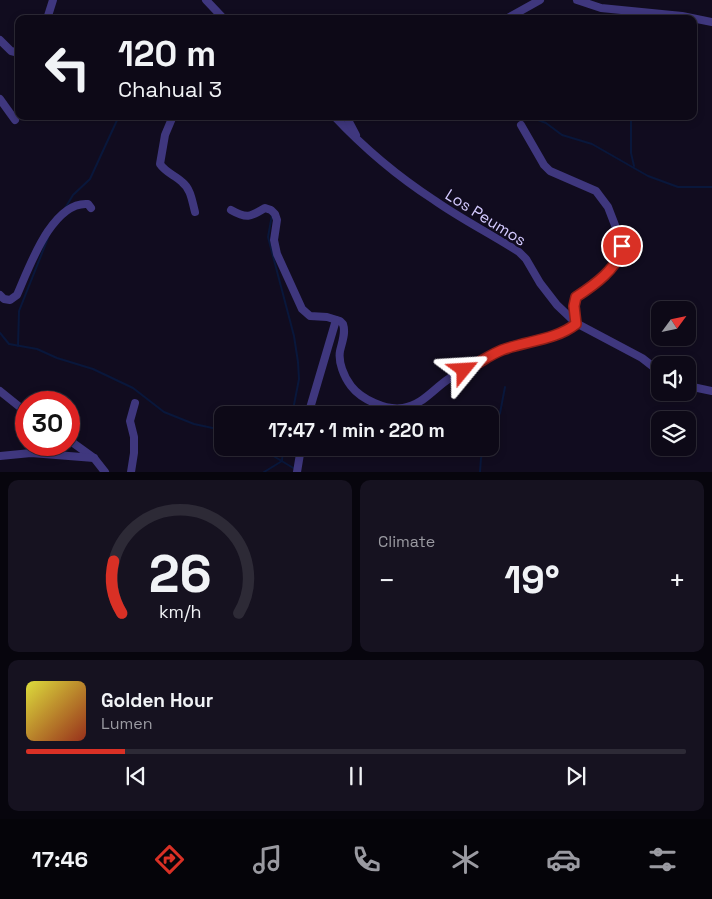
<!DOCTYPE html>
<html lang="en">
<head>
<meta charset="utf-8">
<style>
	body { margin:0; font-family:"Space Grotesk",sans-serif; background:#161220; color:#f1f3f6; height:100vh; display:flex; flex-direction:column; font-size:19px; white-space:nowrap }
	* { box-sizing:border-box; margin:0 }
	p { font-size:16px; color:#9a9aa1 }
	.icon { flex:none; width:28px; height:28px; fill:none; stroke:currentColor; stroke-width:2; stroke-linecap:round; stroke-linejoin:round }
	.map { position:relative; height:472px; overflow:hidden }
	.panel { display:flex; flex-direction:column; gap:8px; padding:8px; background:#07050d; flex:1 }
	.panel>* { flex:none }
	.hud { position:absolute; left:15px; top:15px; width:682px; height:105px; border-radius:10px; box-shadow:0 2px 8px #0003,0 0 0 1px #2d2a36; background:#0d0917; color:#f1f3f6; overflow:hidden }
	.needle { width:32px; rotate:57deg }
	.controls { position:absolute; left:651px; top:301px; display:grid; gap:10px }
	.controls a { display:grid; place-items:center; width:45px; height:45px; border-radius:10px; background:#0d0917; box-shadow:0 2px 8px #0003,0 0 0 1px #2d2a36; font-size:25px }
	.speed { position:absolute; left:15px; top:391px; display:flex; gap:10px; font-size:25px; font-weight:700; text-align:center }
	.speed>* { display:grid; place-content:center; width:65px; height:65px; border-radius:50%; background:#0d0917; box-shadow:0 2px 8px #0003,0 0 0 1px #2d2a36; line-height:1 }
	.speed .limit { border:8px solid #d22; background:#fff; color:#111 }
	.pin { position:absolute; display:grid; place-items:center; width:42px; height:42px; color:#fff; margin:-21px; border:2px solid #fff; border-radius:50%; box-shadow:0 1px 5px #0007 }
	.me { position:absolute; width:55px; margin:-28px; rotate:63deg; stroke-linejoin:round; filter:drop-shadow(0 0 4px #0008) }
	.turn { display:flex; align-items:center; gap:18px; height:105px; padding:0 20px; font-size:22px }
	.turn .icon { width:65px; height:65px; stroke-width:2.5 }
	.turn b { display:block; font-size:35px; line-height:42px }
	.big { font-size:38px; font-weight:800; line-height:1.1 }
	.panel .tile { flex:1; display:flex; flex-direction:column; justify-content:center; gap:8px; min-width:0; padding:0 18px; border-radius:10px; background:#161220 }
	.panel .dial { align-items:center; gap:0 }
	.dial svg { height:130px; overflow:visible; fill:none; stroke:#2d2a36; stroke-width:7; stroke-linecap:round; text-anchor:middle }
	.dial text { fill:#f1f3f6; stroke:none }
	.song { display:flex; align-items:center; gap:15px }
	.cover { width:60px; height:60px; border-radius:8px; background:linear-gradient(135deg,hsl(60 70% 55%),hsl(10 70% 35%)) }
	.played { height:5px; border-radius:2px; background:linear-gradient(90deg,#d93025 15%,#2d2a36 15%) }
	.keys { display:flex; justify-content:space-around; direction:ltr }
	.heat { display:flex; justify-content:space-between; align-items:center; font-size:28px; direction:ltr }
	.panel .tiles { flex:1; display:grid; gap:8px; grid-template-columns:1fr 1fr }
	.tile:last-child { grid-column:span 2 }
	.trip { position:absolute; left:214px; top:406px; width:285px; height:50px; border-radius:10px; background:#0d0917; box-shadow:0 2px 8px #0003,0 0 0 1px #2d2a36; font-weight:800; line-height:50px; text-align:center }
	.menu { display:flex; height:80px; justify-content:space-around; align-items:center; background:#050409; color:#9a9aa1 }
	.menu .icon { width:35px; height:35px }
	.menu .active { color:#d93025 }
	.menu b { font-size:22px; color:#f1f3f6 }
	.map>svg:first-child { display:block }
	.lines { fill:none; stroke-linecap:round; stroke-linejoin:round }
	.stream { stroke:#09173b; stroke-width:2 }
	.street { stroke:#3f377e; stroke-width:8 }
	.route-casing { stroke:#8d1f18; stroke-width:12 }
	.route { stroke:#d93025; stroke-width:9 }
	.labels { text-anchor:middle; stroke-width:5; stroke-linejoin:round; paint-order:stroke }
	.street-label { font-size:16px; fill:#d4caff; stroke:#110c1f }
</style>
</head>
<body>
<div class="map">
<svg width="712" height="472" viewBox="0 0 712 472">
	<rect width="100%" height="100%" fill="#110c1f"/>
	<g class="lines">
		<g class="stream">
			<path d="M528,116L546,123L562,135L592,144L648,176L678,187H712"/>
			<path d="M631,116V153L634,166"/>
			<path d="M64,210L73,195L90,179L119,116"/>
			<path d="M272,215L268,237L294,336L298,362L299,379L292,415"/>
			<path d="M0,333L9,344L37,349L57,358L93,369L133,388L164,412L194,424L222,430"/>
			<path d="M18,346L19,311L48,238"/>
			<path d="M490,432L500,413L505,387"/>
			<path d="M260,448L295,469"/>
			<path d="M264,472L282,461L283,448"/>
			<path d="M480,472L481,458L485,448"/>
		</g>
		<g class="street">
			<path d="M206,0L224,19"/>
			<path d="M577,0L601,8L682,16L712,22"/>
			<path d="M47,19L53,0"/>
			<path d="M506,19L540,0"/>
			<path d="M0,40L11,51L19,53"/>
			<path d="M0,99L15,120"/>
			<path d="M173,116L165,135L160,164C166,173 175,175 182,182C191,189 192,201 195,212"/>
			<path d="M334,116C364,148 397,176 434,200C461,219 491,234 519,252L526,259L540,283L557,305L576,323L642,358L660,372"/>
			<path d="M346,116L356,135"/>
			<path d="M231,210C247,219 250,217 265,208L271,210L275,214L277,220L274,240L277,254L302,309L310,316L327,317L340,321L343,324C346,333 342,342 340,351C338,362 344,377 351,386C361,399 386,411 403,408C423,405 434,388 450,378C459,372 469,369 478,364C485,360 493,354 501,351C524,340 556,340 576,323L573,306L576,297L596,284L617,260L623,246L608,207L596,191L550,171L544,165L521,125"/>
			<path d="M0,295L4,299L10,300L17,295C29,268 52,201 88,204L91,208"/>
			<path d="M688,386L712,391"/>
			<path d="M0,391L26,412"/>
			<path d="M308,415L336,320"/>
			<path d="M69,440L94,458L105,472"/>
			<path d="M0,456L31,453L94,458"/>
			<path d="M131,472L134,453V437L130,421L135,403"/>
			<path d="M297,472L301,448"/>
		</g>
	</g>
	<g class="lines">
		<g class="route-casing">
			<path id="route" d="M464,370C477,365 489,355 502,350C526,341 556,340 576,324L574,306L576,297C593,286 619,268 622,246"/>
		</g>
		<use href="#route" class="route"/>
	</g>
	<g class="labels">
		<g class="street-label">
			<text transform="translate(486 217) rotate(32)" y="6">Los Peumos</text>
		</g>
	</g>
</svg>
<div class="controls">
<a><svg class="needle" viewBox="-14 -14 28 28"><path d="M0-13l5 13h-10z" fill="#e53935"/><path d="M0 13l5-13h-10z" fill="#9a9aa1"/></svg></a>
<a><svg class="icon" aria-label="sound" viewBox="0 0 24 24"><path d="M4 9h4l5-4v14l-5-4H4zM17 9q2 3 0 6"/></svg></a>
<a><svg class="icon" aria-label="layers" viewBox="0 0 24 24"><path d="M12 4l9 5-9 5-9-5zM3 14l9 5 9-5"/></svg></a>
</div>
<div class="speed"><div class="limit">30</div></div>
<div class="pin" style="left:622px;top:246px;background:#d93025"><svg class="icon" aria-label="arrive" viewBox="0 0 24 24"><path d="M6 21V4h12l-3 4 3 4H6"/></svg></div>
<svg class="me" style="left:464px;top:370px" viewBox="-20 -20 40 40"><path d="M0-17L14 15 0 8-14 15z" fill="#d93025" stroke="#fff" stroke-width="4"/></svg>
<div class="trip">17:47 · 1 min · 220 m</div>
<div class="hud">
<div class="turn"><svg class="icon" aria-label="left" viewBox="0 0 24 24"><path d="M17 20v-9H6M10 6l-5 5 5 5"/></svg><div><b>120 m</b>Chahual 3</div></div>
</div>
</div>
<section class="panel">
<div class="tiles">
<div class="tile dial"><svg viewBox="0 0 100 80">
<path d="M14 69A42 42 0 1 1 86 69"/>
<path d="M14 69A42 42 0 0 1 9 37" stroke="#d93025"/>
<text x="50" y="56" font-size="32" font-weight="700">26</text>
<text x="50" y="72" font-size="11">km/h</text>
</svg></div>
<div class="tile"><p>Climate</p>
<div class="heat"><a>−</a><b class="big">19°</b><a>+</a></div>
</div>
<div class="tile">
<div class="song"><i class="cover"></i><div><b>Golden Hour</b><p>Lumen</p></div></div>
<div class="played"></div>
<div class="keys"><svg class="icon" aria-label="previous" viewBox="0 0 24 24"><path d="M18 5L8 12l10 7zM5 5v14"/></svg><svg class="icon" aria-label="pause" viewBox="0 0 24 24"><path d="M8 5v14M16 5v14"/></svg><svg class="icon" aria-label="next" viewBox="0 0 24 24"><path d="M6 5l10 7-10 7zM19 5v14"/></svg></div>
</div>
</div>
</section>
<nav class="menu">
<b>17:46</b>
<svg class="icon active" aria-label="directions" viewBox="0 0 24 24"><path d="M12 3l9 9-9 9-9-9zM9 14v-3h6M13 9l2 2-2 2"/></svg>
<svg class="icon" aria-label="music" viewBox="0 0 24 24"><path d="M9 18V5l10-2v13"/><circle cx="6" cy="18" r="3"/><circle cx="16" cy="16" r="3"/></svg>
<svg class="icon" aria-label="phone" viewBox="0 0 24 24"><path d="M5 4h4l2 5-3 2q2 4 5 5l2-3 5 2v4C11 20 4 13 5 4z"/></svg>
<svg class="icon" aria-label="climate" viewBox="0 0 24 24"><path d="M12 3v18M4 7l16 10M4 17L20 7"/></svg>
<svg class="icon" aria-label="car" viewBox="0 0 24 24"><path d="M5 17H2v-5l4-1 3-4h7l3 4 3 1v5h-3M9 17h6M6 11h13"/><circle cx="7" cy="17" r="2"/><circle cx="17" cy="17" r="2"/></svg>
<svg class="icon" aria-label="filters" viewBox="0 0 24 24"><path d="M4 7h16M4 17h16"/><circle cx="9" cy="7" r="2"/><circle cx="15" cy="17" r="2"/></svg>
</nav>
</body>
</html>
